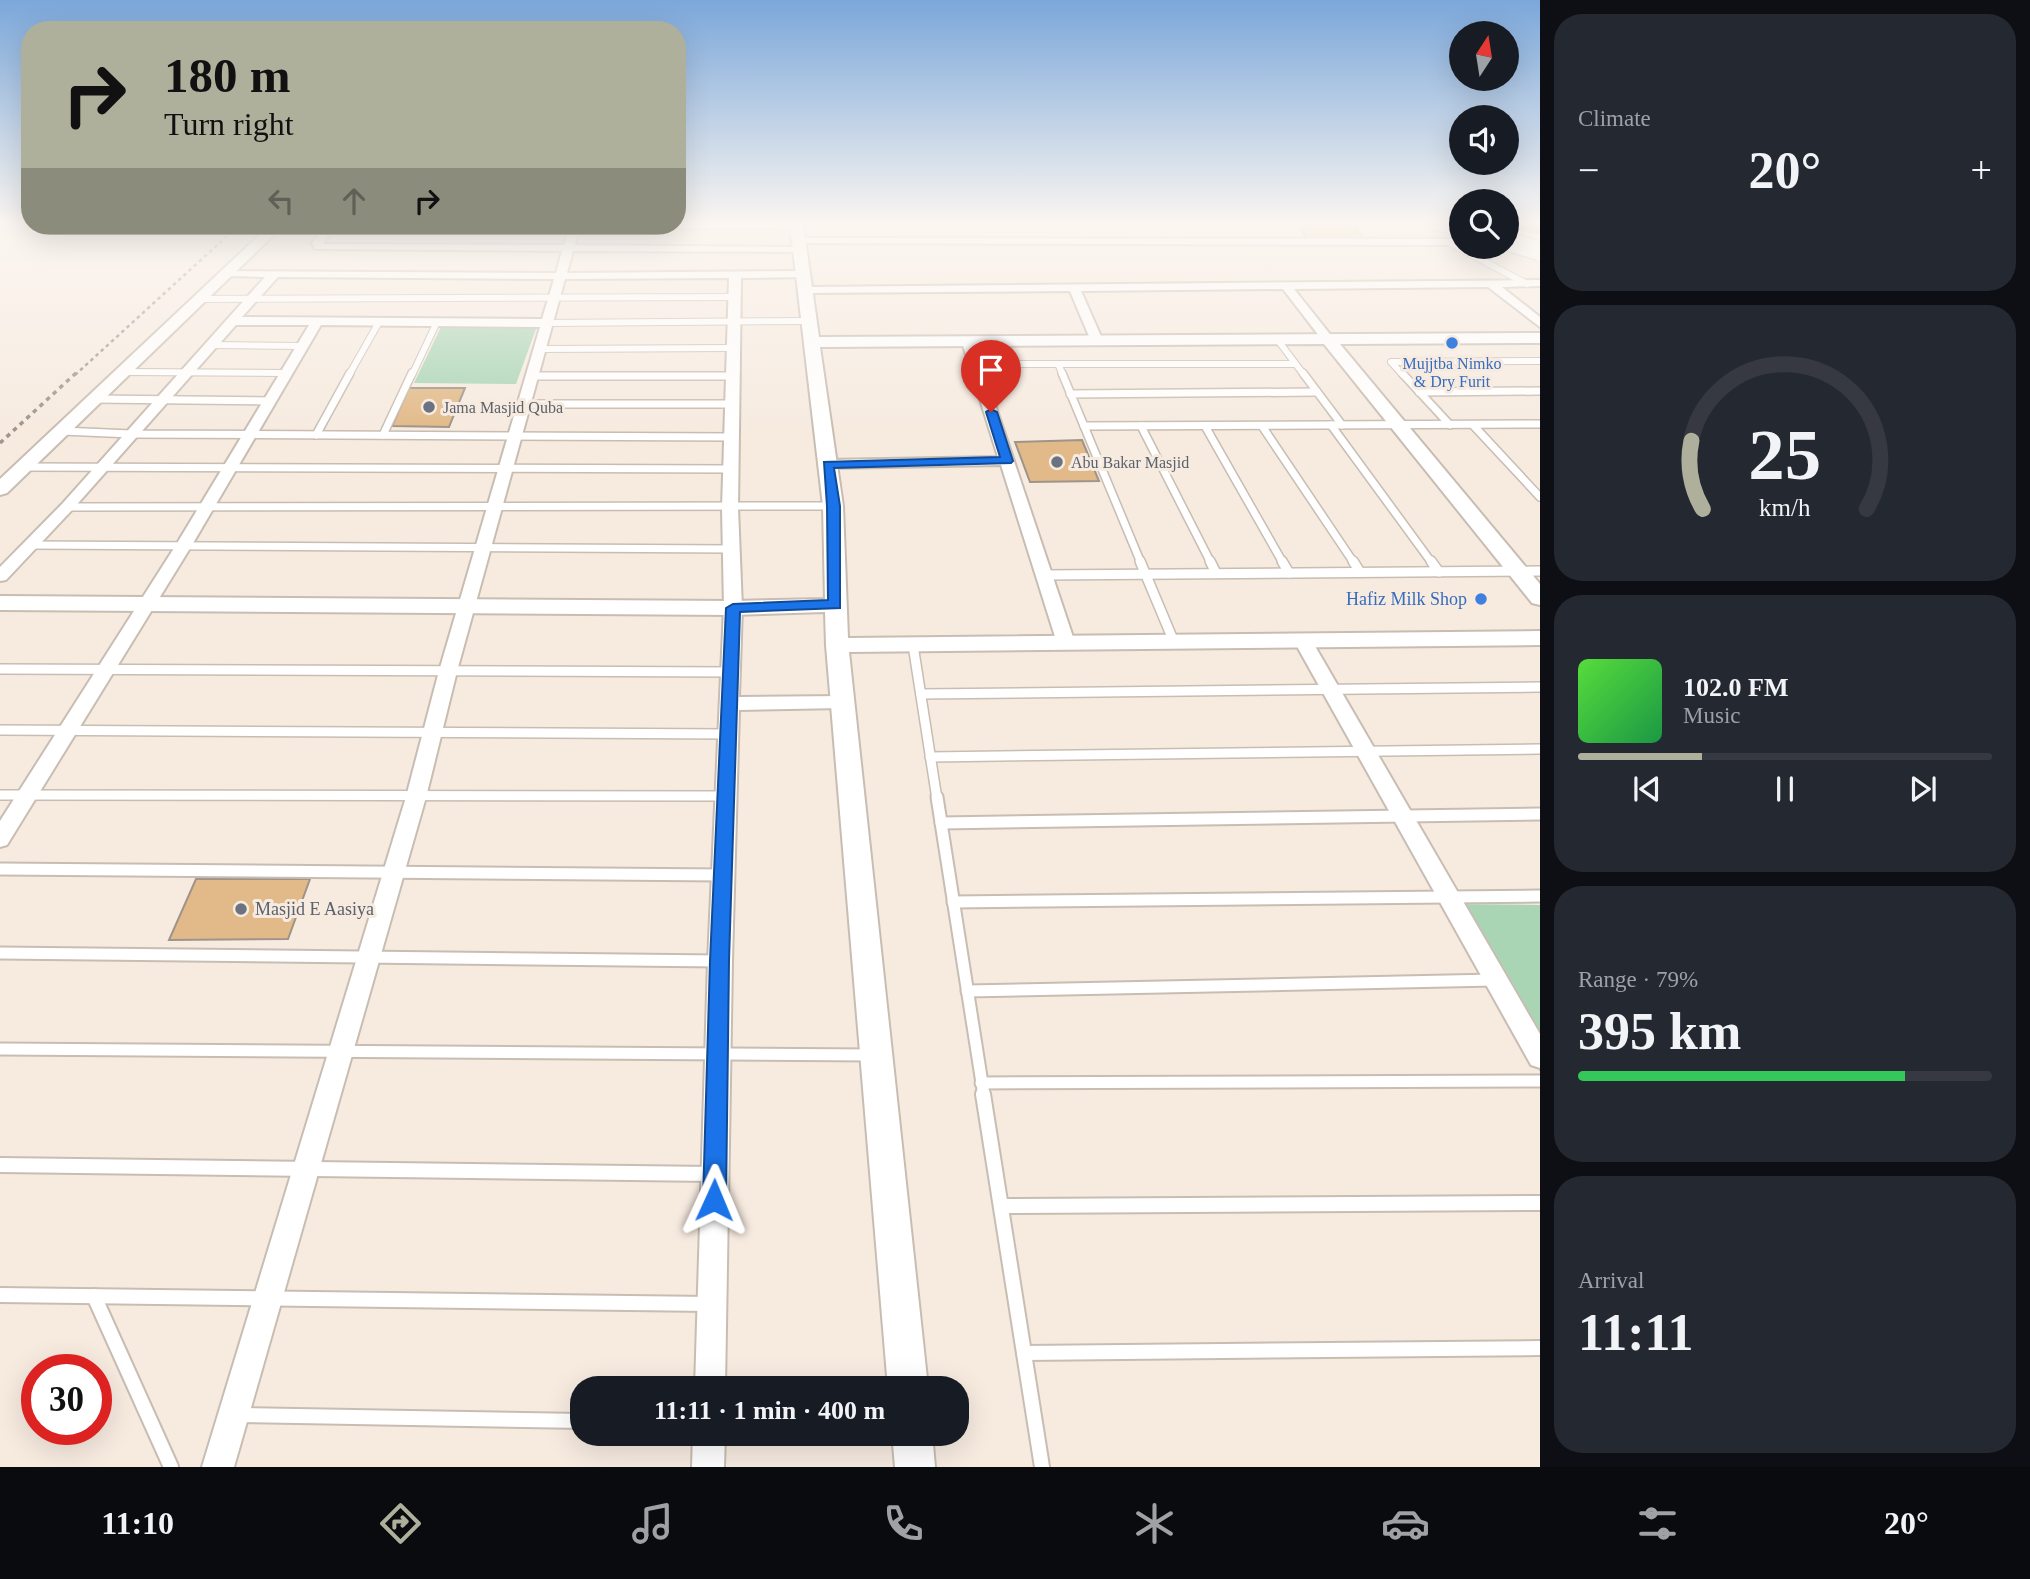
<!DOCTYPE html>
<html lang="en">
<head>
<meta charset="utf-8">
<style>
	body { margin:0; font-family:Georgia,serif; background:#242831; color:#f1f3f6; height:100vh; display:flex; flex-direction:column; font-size:26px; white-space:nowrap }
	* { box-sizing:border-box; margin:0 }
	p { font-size:23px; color:#9ea1a6 }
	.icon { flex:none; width:38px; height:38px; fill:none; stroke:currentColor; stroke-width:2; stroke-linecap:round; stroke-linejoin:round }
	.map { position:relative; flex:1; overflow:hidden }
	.panel { display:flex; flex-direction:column; gap:14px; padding:14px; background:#0d0f14; width:490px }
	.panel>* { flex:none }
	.top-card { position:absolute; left:21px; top:21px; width:665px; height:214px; border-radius:28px; box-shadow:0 7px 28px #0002; background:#aeb09b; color:#111; overflow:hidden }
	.needle { width:46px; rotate:12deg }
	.tools { position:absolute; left:1449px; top:21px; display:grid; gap:14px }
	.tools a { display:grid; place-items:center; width:70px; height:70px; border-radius:50%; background:#171b24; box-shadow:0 7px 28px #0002; font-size:35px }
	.speed { position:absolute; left:21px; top:1354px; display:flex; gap:14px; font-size:35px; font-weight:700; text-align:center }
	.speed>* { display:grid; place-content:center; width:91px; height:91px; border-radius:50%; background:#171b24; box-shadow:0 7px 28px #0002; line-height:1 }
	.speed .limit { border:10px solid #d22; background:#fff; color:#111 }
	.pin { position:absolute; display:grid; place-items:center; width:60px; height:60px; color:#fff; margin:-72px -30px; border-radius:50% 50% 50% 0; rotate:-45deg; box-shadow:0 0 7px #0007 }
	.pin .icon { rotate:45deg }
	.me { position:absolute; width:77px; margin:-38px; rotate:1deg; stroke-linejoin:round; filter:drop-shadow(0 0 5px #0008) }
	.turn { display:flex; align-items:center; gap:24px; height:147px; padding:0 28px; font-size:32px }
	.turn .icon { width:91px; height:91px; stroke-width:2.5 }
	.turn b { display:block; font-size:49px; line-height:60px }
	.lanes { display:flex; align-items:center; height:66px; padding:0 28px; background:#0003; justify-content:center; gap:35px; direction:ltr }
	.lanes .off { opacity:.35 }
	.big { font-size:52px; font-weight:700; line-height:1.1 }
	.panel .widget { flex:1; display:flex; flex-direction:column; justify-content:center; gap:10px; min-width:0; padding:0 24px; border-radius:28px; background:#242831 }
	.panel .dial { align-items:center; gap:0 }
	.dial svg { height:182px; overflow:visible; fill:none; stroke:#363941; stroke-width:7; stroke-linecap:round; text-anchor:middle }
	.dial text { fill:#f1f3f6; stroke:none }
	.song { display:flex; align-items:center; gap:21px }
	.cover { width:84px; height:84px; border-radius:10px; background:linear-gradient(135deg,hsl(110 70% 55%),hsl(140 70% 35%)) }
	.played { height:7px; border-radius:4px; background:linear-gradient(90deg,#aeb09b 30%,#363941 30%) }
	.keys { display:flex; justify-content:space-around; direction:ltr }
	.heat { display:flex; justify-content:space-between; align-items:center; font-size:38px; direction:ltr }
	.charge { height:10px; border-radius:5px; background:linear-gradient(90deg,#34c759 79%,#363941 0) }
	.trip { position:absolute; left:570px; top:1376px; width:399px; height:70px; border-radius:28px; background:#171b24; box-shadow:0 7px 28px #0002; font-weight:700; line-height:70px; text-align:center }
	.dock { display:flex; height:112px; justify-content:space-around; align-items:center; background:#090b0e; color:#9ea1a6 }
	.dock .icon { width:49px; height:49px }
	.dock .on { color:#aeb09b }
	.dock b { font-size:32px; color:#f1f3f6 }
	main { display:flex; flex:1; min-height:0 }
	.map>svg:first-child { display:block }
	.green { fill:#a9d5b5 }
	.building { fill:#e2ba89; stroke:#9e9489; stroke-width:2 }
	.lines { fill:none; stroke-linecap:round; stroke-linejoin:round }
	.service-far4-casing { stroke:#c8bdb2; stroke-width:8 }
	.service-far3-casing { stroke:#c8bdb2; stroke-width:10 }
	.service-far2-casing { stroke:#c8bdb2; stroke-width:12 }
	.service-far1-casing { stroke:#c8bdb2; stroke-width:15 }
	.service-casing { stroke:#c8bdb2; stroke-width:18 }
	.minor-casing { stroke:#c8bdb2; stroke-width:4 }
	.tertiary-casing { stroke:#c8bdb2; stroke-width:4 }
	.primary-casing { stroke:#c8bdb2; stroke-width:3 }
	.path-far1 { stroke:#9e958d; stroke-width:2.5; stroke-dasharray:3.5 3.5; stroke-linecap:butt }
	.path { stroke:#9e958d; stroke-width:3.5; stroke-dasharray:4.5 4.5; stroke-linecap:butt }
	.service-far4 { stroke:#fff; stroke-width:6 }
	.service-far3 { stroke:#fff; stroke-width:7 }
	.service-far2 { stroke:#fff; stroke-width:9 }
	.service-far1 { stroke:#fff; stroke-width:11 }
	.service { stroke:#fff; stroke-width:14 }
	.minor { fill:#fff; fill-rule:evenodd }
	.tertiary { fill:#fff; fill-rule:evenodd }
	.primary { fill:#fff; fill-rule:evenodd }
	.primary-bridge-casing { stroke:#c8bdb2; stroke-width:21; stroke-linecap:butt }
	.primary-bridge { stroke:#fff; stroke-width:19 }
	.route { fill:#1a73e8; stroke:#114b97; stroke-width:2 }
	.shop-dot { fill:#3f7fe0; stroke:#f7ebe0; stroke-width:2.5 }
	.worship-dot { fill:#6b7280; stroke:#f7ebe0; stroke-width:2.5 }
	.labels { text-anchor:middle; stroke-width:6; stroke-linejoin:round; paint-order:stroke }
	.far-shop-label { font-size:16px; fill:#366cbe; stroke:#f7ebe0 }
	.far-worship-label { font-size:16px; fill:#5b616d; stroke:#f7ebe0; text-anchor:start }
	.shop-label { font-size:18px; fill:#366cbe; stroke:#f7ebe0; text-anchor:end }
	.worship-label { font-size:18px; fill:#5b616d; stroke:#f7ebe0; text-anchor:start }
</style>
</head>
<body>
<main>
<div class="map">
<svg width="1540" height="1467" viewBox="0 0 1540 1467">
	<rect width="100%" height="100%" fill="#f7ebe0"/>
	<g class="green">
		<path d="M442,325L537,326L516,384L414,383Z"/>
		<path d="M1450,904L1540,905V1072Z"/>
	</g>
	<g class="building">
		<path d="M1298,224H1354L1364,240L1306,238Z"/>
		<path d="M1507,224H1540V235L1507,228Z"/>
		<path d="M409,388H465L449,427L392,426Z"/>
		<path d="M1082,440L1099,481L1030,482L1015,442Z"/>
		<path d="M196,879H310L288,939L169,940Z"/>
	</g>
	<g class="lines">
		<g class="service-far4-casing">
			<g id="service-far4">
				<path d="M1448,242L1527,284"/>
				<path d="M199,299L735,297"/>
				<path d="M548,323L810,321"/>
				<path d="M1277,339L1304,375"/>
				<path d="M211,345L302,346"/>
				<path d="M541,349L734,348"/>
				<path d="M975,364H1294"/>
				<path d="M1058,364L1063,375"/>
				<path d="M122,372L286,373"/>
				<path d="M349,375L379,322"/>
				<path d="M412,375L437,322"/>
				<path d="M1403,375L1391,362L1540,361"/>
			</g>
		</g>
		<g class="service-far3-casing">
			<g id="service-far3">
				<path d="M1062,373L1141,563"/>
				<path d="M1303,373L1342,425"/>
				<path d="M1402,373L1450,425"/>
				<path d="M532,376H732"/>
				<path d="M1419,392L1540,391"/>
				<path d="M1070,394L1317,392"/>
				<path d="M94,399L270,401"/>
				<path d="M524,404H732"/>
				<path d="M1331,425L1432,563"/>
				<path d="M1473,425L1540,497"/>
				<path d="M1084,426L1540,424"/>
				<path d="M1141,426L1211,563"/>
				<path d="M1205,426L1283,563"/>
				<path d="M1262,426L1354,563"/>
				<path d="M62,431L131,434L733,437"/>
				<path d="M316,435L350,373"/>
				<path d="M383,435L412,373"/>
				<path d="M23,467L731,469"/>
				<path d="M67,507L833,506"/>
				<path d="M30,545L732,549"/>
			</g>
		</g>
		<g class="service-far2-casing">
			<g id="service-far2">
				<path d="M1140,561L1174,642"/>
				<path d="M1210,561L1216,573"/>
				<path d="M1282,561L1289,573"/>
				<path d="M1353,561L1360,572"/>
				<path d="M1431,561L1439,572"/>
				<path d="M1044,575L1540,571"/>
				<path d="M913,645L937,799"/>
				<path d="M0,669L731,672"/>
				<path d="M921,694L1540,687"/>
				<path d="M0,730L729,734"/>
				<path d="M930,757L1540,749"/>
				<path d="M0,795L726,796"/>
			</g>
		</g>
		<g class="service-far1-casing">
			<g id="service-far1">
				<path d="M937,797L984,1096"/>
				<path d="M941,823L1540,814"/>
				<path d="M0,869L723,875"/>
				<path d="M953,902L1540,896"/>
				<path d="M0,953L720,961"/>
				<path d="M967,991L1495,980"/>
				<path d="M0,1049L871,1055"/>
				<path d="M981,1083L1540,1081"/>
			</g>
		</g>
		<g class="service-casing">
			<g id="service">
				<path d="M983,1094L1042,1467"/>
				<path d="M0,1165L713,1174"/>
				<path d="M1001,1206L1540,1203"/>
				<path d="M0,1295L710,1304"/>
				<path d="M94,1296L171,1467"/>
				<path d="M1024,1353L1540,1348"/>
				<path d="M237,1415L583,1421"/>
			</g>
		</g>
		<g class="minor-casing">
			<g id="minor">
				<path d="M677,224H800L801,226L796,229L677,228L672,226Z"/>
				<path d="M326,226H336L323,244L564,245L570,226H580L575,245L805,247L806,249L801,252L573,251L567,273L804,271L810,274L804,277L741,278L738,508L742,608L739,697L843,696L850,697L852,702L850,707L843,708L739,710L732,961L725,1388H695L708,961L724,608L722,508L729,278L565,279L457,671L426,797L234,1467H202L406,797L439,671L540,327L321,325L192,545L7,845L0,847V821L176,545L309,325H236L72,510L6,580L0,581V567L62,504L265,277L225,276L221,275V271L556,273L562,251L315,249L312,243ZM278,277L554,279L542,319L242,317Z"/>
				<path d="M1507,227L1540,235V241L1507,233Z"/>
				<path d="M799,238L1461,239V245L795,243L794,241Z"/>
				<path d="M1540,280V286L1502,287L1540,317V327L1488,287L1294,289L1333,338L1327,342L1323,341L1283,289L1081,291L1103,341L1097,345L1091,341L1070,291L806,293L800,290L806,287Z"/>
				<path d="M968,338L974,342L1075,643L1072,647L1066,649L1057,643L1001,465L828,468L821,464L828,460L998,457L962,342Z"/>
				<path d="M1303,635L1312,641L1540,1034V1068L1531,1065L1294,641Z"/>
				<path d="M693,1433H725L724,1467H692Z"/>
			</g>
		</g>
		<g class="tertiary-casing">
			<g id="tertiary">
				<path d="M790,224H803L819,337L1540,333V343L1340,344L1540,584V605L1532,603L1324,344L820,347L843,506L848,638L1540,631V645L849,652L928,1388H888L826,645L825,612L733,615L0,610V596L733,601L825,599L823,506Z"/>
				<path d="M269,226H283L7,493L0,495V479Z"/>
				<path d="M892,1433H932L935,1467H895Z"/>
			</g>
		</g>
		<g class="primary-casing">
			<path id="primary" d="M1428,224L1461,227V237L1430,228Z"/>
		</g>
		<path class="path-far1" d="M75,375L238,226"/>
		<path class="path" d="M0,443L76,373"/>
		<use href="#service-far4" class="service-far4"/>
		<use href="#service-far3" class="service-far3"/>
		<use href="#service-far2" class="service-far2"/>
		<use href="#service-far1" class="service-far1"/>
		<use href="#service" class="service"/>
		<use href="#minor" class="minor"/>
		<use href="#tertiary" class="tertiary"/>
		<use href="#primary" class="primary"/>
		<g class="primary-bridge-casing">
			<path id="primary-bridge" d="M1507,241L1540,251"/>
		</g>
		<use href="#primary-bridge" class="primary-bridge"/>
	</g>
	<linearGradient id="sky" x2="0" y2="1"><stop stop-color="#7ba7da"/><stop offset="0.52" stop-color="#fbf6f1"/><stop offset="1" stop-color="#fbf6f1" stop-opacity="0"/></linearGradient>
	<rect width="1540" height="430" fill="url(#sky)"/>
	<path class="route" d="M991,409L997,412L1013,461L1011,463L834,468L840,506V608L740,612L729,961L726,1200L722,1208L714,1211L706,1208L703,1200L710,961L726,608L733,604L828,600L827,506L824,462L1000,457L986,412Z"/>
	<g class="shop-dot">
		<circle cx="1452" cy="343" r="7"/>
		<circle cx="1481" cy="599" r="7"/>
	</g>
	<g class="worship-dot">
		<circle cx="429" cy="407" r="7"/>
		<circle cx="1057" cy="462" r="7"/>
		<circle cx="241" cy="909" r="7"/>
	</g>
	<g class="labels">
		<g class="far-shop-label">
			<text x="1452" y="369">Mujjtba Nimko<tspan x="1452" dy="18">&amp; Dry Furit</tspan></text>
		</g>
		<g class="far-worship-label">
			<text x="443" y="413">Jama Masjid Quba</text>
			<text x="1071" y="468">Abu Bakar Masjid</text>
		</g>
		<g class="shop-label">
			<text x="1467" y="605">Hafiz Milk Shop</text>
		</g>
		<g class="worship-label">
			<text x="255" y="915">Masjid E Aasiya</text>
		</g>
	</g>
</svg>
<div class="tools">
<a><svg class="needle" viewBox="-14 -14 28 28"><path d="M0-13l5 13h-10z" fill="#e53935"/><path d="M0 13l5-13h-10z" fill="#9ea1a6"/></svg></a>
<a><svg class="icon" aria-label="sound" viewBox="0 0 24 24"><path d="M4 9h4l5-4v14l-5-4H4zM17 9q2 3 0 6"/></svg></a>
<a><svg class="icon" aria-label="search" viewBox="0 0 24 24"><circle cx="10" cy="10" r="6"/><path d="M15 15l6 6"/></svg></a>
</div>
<div class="speed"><div class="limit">30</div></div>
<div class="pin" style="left:991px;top:412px;background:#d93025"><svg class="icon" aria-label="arrive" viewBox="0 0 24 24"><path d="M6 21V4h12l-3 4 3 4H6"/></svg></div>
<svg class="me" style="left:714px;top:1200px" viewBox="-20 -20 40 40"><path d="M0-17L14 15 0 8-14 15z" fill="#1a73e8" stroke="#fff" stroke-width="4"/></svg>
<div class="trip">11:11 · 1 min · 400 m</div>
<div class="top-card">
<div class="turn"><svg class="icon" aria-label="right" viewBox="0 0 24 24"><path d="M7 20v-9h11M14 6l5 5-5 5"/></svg><div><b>180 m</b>Turn right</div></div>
<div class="lanes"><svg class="icon off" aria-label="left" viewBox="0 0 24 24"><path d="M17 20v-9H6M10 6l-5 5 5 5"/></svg><svg class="icon off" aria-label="ahead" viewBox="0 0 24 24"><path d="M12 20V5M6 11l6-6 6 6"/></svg><svg class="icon" aria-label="right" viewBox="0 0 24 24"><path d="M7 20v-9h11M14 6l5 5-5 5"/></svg></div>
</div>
</div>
<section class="panel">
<div class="widget"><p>Climate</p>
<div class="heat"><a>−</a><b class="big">20°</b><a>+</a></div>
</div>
<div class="widget dial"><svg viewBox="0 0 100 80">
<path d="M14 69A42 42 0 1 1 86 69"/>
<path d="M14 69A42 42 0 0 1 9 39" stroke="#aeb09b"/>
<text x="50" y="56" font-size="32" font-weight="700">25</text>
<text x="50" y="72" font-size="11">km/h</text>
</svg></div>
<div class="widget">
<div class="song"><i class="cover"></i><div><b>102.0 FM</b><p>Music</p></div></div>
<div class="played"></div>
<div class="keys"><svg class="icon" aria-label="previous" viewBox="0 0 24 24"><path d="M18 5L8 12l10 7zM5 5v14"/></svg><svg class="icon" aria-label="pause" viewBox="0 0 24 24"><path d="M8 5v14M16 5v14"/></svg><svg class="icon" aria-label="next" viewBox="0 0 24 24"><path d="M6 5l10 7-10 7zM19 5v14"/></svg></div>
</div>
<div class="widget"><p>Range · 79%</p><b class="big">395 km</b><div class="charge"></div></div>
<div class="widget"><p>Arrival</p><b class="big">11:11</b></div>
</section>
</main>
<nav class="dock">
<b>11:10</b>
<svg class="icon on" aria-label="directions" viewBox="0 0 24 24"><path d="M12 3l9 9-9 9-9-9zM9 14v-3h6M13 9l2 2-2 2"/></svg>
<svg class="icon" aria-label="music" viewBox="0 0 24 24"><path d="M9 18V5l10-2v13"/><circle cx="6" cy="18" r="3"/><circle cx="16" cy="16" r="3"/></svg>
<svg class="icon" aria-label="phone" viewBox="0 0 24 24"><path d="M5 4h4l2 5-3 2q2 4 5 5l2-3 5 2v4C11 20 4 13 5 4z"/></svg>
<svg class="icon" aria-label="climate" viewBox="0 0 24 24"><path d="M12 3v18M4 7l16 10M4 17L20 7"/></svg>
<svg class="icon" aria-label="car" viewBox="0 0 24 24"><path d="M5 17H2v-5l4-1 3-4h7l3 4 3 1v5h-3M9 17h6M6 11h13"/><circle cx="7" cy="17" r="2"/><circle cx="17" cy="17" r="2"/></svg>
<svg class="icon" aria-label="filters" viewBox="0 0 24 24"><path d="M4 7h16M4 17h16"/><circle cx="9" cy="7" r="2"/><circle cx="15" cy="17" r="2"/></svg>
<b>20°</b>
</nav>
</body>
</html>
